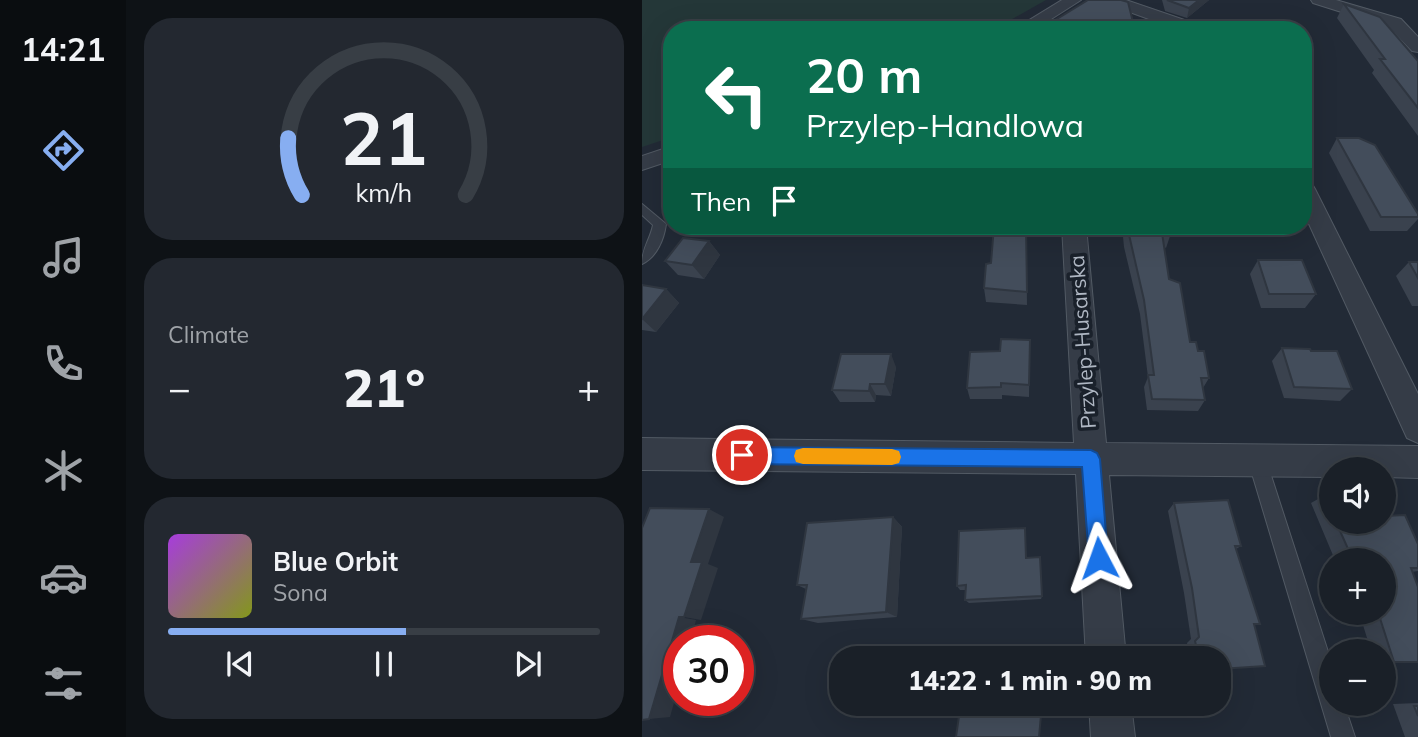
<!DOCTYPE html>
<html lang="en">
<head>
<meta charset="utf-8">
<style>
	body { margin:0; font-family:Mulish,sans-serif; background:#232830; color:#f1f3f6; height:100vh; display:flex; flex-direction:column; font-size:26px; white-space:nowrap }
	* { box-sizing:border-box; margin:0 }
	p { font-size:23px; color:#9fa3a8 }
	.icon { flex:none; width:38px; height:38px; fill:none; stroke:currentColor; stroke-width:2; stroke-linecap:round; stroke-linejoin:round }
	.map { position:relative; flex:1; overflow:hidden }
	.drawer { display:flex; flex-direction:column; gap:18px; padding:18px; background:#0e1216; width:516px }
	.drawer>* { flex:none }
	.top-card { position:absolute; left:21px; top:21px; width:649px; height:214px; border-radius:28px; box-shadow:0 7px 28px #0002,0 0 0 2px #383e45; background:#0b6e4f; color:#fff; overflow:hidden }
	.tools { position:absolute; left:677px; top:457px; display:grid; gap:14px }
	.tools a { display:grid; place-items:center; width:77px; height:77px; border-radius:50%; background:#1a2028; box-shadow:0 7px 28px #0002,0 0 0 2px #383e45; font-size:35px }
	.speed { position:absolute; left:21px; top:625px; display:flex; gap:14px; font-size:35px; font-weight:700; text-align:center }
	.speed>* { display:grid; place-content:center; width:91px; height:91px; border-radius:50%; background:#1a2028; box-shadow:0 7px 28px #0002,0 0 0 2px #383e45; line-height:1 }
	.speed .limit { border:10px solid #d22; background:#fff; color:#111 }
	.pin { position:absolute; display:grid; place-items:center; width:60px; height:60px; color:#fff; margin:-30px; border:4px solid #fff; border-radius:50%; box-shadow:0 2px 7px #0007 }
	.me { position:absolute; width:77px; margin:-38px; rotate:356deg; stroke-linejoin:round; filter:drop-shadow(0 0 5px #0008) }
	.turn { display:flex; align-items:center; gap:24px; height:147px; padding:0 28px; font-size:32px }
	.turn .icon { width:91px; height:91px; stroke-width:2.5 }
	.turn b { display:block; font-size:49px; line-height:60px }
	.then { display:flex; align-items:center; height:66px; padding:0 28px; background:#0003; gap:14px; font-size:26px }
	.big { font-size:52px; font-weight:800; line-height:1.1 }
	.drawer .card { flex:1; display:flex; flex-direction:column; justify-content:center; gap:10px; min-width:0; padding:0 24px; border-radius:28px; background:#232830 }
	.drawer .dial { align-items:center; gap:0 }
	.dial svg { height:182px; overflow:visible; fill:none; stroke:#383e45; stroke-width:7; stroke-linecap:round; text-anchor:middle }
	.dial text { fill:#f1f3f6; stroke:none }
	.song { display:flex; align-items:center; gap:21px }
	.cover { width:84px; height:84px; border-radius:10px; background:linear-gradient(135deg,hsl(280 70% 55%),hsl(70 70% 35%)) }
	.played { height:7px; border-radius:4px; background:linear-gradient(90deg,#87aef1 55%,#383e45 55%) }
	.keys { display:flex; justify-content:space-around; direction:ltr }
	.heat { display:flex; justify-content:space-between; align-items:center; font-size:38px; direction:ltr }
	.trip { position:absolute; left:187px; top:646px; width:402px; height:70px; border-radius:28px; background:#1a2028; box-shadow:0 7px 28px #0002,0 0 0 2px #383e45; font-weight:800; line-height:70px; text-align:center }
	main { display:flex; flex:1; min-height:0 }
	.dock { display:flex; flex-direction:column; width:126px; justify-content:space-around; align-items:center; background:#0a0d10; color:#9fa3a8 }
	.dock .icon { width:49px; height:49px }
	.dock .on { color:#87aef1 }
	.dock b { font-size:32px; color:#f1f3f6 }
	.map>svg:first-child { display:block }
	.green { fill:#243738 }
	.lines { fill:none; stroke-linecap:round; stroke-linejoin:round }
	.service-casing { stroke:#525a64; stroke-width:2 }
	.minor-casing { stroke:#525a64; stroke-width:2 }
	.service { fill:#353c47; fill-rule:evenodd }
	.minor { fill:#353c47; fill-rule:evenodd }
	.wall { fill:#3a424e }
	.shaded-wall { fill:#2f3640 }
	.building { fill:#434d5b; stroke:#2f3640; stroke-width:2 }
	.route { fill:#1a73e8; stroke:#114b97; stroke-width:2 }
	.slow { fill:#f59e0b }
	.labels { text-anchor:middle; stroke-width:7; stroke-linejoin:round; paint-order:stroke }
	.street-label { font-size:21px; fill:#afb7c3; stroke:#1a212b }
</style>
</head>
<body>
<main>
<nav class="dock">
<b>14:21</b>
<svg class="icon on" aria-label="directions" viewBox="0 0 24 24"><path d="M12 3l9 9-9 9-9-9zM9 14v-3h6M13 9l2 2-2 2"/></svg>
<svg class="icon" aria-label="music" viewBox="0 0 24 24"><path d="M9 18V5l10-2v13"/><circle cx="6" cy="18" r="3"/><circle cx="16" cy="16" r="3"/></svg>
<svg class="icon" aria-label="phone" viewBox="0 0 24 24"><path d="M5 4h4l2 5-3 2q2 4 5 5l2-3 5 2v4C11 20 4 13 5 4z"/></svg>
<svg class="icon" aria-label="climate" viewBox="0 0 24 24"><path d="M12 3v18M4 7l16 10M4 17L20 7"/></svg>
<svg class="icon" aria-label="car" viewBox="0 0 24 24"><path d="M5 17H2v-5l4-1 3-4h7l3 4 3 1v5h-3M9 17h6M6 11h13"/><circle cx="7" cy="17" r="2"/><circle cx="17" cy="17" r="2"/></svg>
<svg class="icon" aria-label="filters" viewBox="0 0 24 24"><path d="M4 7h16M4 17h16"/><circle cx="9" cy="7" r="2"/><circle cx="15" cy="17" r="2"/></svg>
</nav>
<section class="drawer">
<div class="card dial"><svg viewBox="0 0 100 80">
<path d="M14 69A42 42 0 1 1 86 69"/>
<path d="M14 69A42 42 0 0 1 8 44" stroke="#87aef1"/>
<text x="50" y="56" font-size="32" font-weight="700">21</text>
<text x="50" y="72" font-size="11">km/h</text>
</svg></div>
<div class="card"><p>Climate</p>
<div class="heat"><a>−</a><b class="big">21°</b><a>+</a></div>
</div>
<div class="card">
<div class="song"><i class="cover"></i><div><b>Blue Orbit</b><p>Sona</p></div></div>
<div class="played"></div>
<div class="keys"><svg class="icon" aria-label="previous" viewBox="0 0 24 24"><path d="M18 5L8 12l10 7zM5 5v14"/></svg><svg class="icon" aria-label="pause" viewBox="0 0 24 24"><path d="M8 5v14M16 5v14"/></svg><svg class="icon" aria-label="next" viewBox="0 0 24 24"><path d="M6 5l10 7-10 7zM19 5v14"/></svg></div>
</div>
</section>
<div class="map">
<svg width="776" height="737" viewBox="0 0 776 737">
	<rect width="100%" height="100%" fill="#222a36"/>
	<path class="green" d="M0,0H404L351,30H30V137L0,147Z"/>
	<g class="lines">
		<g class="service-casing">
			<g id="service">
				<path d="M0,204L24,224C22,239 15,257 0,264C0,248 8,240 11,225L0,215Z"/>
				<path d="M615,452L621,454L624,460L690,664V704H702L713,737H689L606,460L609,454Z"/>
			</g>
		</g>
		<g class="minor-casing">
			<g id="minor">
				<path d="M420,0H439L392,30H371Z"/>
				<path d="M461,0H484L560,26L562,30H537L463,3Z"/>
				<path d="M669,0H694L759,19L776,37V52L770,51L747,27L671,3Z"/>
				<path d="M30,146V160L0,170V156Z"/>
				<path d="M662,182L670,184L673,189L776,394V443L765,438L662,213Z"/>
				<path d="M420,226H444L464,443L776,446V478L742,477V469H690V477L467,475L484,658H444L434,474L0,470V438L432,443Z"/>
				<path d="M447,704H489L493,737H449Z"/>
			</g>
		</g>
		<use href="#service" class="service"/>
		<use href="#minor" class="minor"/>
	</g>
	<g class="wall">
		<path d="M520,0H567L545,18L523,11Z"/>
		<path d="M702,4L776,61V136L730,73L732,70L695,18Z"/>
		<path d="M695,138L776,214V219L765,231H728L687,153Z"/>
		<path d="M384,226L385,305L344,302L342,288L349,263Z"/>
		<path d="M480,226H527L529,233L524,248L522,247L527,279L548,342L556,351L567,378L561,388L563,400L556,411L505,410L502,387L506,377L498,314L482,247Z"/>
		<path d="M595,226H636L634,230L596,229Z"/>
		<path d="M67,241L78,255L62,279L36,275L23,261Z"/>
		<path d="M616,260L674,294L663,308H619L608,274Z"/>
		<path d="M767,262H776V306H770L754,276Z"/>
		<path d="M0,285L24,289L37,303L14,332L0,330Z"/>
		<path d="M388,340L387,397L360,395V399H328L325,388L358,351Z"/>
		<path d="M640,348L669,351L710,389L698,401L642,398L630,361Z"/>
		<path d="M254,367L249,396L234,395L233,402H198L190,390Z"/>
		<path d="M690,494V522H742L776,544V571L770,572L776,587V662H742V651H729L717,612H742V560H693L669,503L683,495Z"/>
		<path d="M532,503L599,546L594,549L618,624L612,625L578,658H548L545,643L549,639L542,593L526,511Z"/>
		<path d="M251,517L260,527L255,617L176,623L159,619L164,589L155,585Z"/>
		<path d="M384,558L400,596L399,599L327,603L323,600L324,590H318L315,586Z"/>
		<path d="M776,703V737H763L751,704Z"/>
		<path d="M322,707L336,709L397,737L318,709Z"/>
	</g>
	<g class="shaded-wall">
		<path d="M557,0H567L545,18L547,8Z"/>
		<path d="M67,241L78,255L62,279L50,265Z"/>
		<path d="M24,289L37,303L14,332L0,319Z"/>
		<path d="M249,354L254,367L249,396L243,384Z"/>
		<path d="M228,384L234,395L233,402L227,391Z"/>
		<path d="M67,509L82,517L66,564L76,568L59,620L42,617L49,562Z"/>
		<path d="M251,517L260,527L255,617L244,612Z"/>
		<path d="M37,617L54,620L49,640H37V685L28,717L7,719Z"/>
	</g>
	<g class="building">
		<path d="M446,0H479L486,2L493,30H465V29L463,30H397Z"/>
		<path d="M525,0H557L547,8Z"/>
		<path d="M702,4L738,17L776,61V108L738,59H743Z"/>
		<path d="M695,138H717L733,145L776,214V217H739Z"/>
		<path d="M352,226H384L385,292L342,288L344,264L349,263Z"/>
		<path d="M485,226H527L529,233H520L527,279L538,283L548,342H554L556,351H562L567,378H559L563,400L510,399L506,375H512L502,300Z"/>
		<path d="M41,238L67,241L50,265L23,261Z"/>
		<path d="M616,260H660L674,294H627Z"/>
		<path d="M767,262H776V278Z"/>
		<path d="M0,285L24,289L0,319Z"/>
		<path d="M359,339L388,340L387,385L359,383V387L325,388L328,352L358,351Z"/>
		<path d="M640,348L668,349L669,351H695L710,389L652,387Z"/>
		<path d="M199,354H249L243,384H228L227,391L190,390Z"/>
		<path d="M690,494V510L683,495Z"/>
		<path d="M586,500L599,546H593L618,624H612L623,666L578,669V658H557L553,641L557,637L550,588L532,503Z"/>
		<path d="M8,508L67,509L49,562H60L42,617H37L7,719L0,720V528Z"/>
		<path d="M763,515L776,544V568H769L776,587V662H752L736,612H742V560H711L694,522H742V516Z"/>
		<path d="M251,517L244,612L159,619L165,585H155L165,523Z"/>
		<path d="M383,528L384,558L398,557L400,596L323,600L324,585L315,586L317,531Z"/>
		<path d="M337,704H400L397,737H314L318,709L336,712Z"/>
		<path d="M772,706H776V716Z"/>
	</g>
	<path class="route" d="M100,447L449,450L455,453L458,459L466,558L464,565L457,568L450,565L447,558L440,467L100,464L93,461L91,455L93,449Z"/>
	<path class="slow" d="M161,448L250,449L257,451L259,457L257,463L250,465L161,464L154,462L152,456L154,450Z"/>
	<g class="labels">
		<g class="street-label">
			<text transform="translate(441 342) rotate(-94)" y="7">Przylep-Husarska</text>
		</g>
	</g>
</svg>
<div class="tools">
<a><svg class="icon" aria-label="sound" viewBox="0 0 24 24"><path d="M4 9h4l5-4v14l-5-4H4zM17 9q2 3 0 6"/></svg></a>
<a>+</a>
<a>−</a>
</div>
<div class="speed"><div class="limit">30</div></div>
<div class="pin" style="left:100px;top:455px;background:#d93025"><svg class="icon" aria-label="arrive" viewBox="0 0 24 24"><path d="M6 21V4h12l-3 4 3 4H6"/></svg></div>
<svg class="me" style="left:457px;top:558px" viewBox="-20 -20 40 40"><path d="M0-17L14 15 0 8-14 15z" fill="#1a73e8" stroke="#fff" stroke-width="4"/></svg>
<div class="trip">14:22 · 1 min · 90 m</div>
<div class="top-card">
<div class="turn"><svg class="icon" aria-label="left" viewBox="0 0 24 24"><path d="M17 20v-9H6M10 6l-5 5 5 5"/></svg><div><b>20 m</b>Przylep-Handlowa</div></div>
<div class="then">Then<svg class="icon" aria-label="arrive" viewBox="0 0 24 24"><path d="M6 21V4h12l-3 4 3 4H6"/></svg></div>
</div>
</div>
</main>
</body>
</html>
